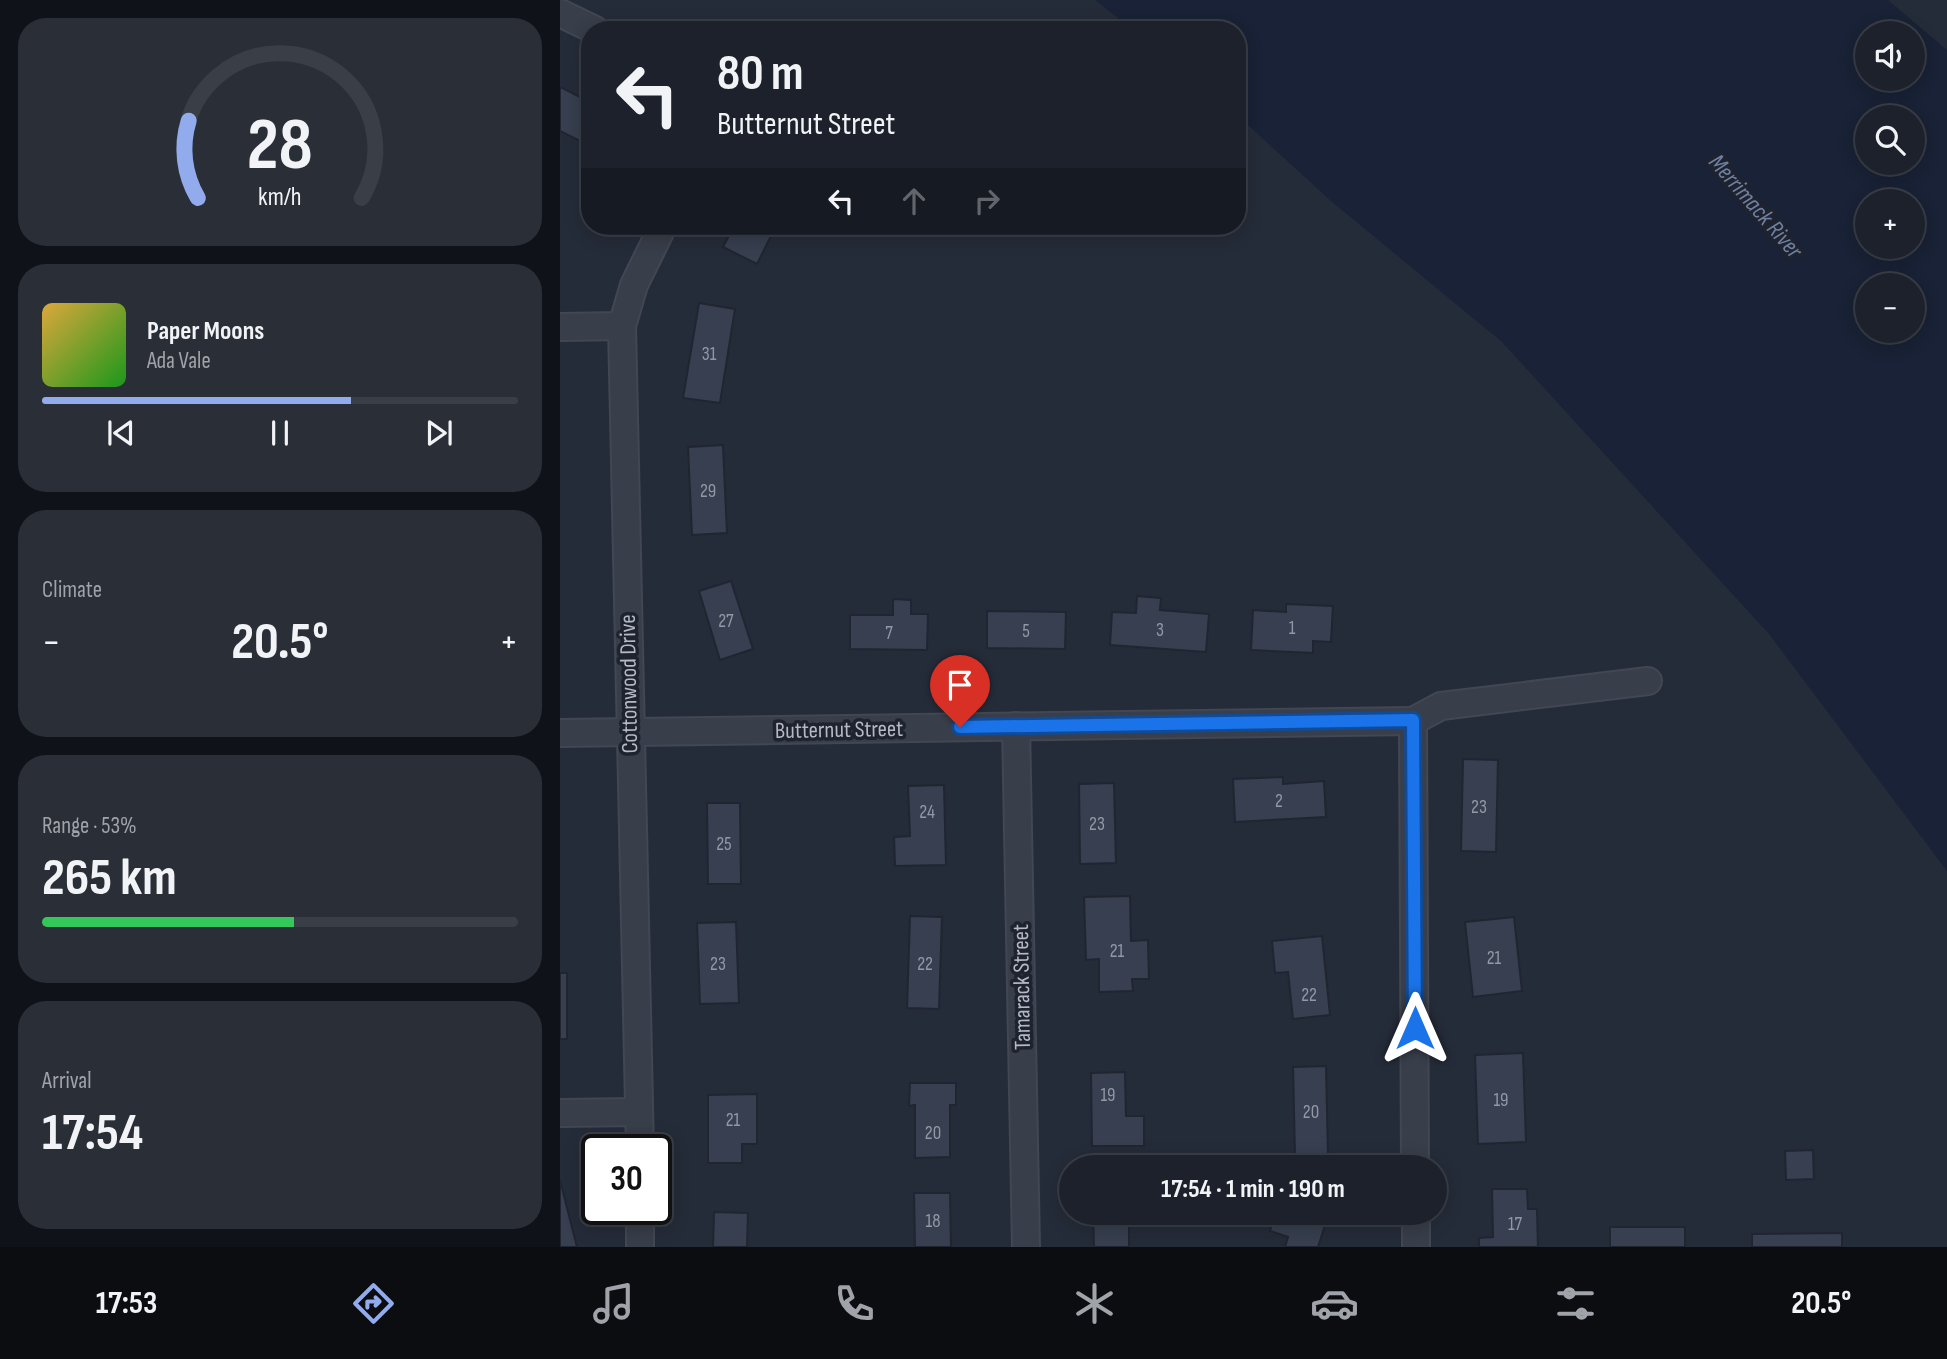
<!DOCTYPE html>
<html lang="en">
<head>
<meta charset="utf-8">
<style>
	body { margin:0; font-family:"Sofia Sans Condensed",sans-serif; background:#292e37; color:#f1f3f6; height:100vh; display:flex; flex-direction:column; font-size:26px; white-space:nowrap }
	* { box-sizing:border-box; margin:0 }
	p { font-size:23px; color:#a0a3a9 }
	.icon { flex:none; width:38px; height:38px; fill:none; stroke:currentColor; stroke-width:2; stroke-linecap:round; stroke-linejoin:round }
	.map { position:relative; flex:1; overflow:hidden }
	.drawer { display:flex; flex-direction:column; gap:18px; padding:18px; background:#0f1218; width:560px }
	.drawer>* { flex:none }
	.hud { position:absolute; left:21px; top:21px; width:665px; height:214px; border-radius:28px; box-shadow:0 4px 18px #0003,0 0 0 2px #3a3e47; background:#1c212b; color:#f1f3f6; overflow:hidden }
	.tools { position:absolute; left:1295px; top:21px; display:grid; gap:14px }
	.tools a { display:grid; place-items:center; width:70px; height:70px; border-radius:50%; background:#1c212b; box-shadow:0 4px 18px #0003,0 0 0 2px #3a3e47; font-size:35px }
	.speed { position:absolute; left:21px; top:1134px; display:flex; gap:14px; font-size:35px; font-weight:700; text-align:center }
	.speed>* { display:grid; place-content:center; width:91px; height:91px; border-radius:50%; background:#1c212b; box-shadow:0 4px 18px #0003,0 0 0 2px #3a3e47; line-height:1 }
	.speed .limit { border:4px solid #111; border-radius:10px; background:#fff; color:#111 }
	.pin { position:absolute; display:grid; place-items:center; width:60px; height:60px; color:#fff; margin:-72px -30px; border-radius:50% 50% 50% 0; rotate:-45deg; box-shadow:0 0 7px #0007 }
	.pin .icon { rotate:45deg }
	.me { position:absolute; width:77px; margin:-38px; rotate:0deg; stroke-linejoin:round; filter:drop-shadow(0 0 5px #0008) }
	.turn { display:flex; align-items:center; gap:24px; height:147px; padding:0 21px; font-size:32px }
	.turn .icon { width:91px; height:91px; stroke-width:2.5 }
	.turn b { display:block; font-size:49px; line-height:60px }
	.lanes { display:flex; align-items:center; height:66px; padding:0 21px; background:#0003; justify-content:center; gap:35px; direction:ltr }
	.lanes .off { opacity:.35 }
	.big { font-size:52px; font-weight:700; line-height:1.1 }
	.drawer .tile { flex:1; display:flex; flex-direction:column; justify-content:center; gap:10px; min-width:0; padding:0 24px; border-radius:28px; background:#292e37 }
	.drawer .dial { align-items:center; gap:0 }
	.dial svg { height:182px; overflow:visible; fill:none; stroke:#3a3e47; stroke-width:7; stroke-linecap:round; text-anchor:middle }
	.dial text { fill:#f1f3f6; stroke:none }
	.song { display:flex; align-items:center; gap:21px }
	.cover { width:84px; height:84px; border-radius:10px; background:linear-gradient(135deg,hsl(40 70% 55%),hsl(120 70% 35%)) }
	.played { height:7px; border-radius:4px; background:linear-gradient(90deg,#91abed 65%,#3a3e47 65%) }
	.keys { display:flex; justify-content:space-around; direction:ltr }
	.heat { display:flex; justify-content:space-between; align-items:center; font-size:38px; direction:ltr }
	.charge { height:10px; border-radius:5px; background:linear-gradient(90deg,#34c759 53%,#3a3e47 0) }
	.trip { position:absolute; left:499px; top:1155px; width:388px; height:70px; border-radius:35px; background:#1c212b; box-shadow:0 4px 18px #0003,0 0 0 2px #3a3e47; font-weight:700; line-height:70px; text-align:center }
	.dock { display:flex; height:112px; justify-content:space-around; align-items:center; background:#0b0d11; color:#a0a3a9 }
	.dock .icon { width:49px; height:49px }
	.dock .on { color:#91abed }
	.dock b { font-size:32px; color:#f1f3f6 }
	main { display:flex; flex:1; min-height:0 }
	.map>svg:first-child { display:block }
	.water { fill:#192236; fill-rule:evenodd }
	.building { fill:#373f50; stroke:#202531; stroke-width:2 }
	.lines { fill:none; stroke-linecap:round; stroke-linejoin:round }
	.minor-casing { stroke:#424753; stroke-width:30 }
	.minor { stroke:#383e4a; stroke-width:26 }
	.route-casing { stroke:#114b97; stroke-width:18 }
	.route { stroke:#1a73e8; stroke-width:12 }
	.labels { text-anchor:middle; stroke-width:7; stroke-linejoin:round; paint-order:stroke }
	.number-label { font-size:19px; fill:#9398a6 }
	.street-label { font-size:23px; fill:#b4b9c5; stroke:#1e232f }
	.water-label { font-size:24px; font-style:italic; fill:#7080a1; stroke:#1e232f }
</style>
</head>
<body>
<main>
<section class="drawer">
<div class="tile dial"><svg viewBox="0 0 100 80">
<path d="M14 69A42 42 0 1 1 86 69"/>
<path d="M14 69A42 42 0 0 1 10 35" stroke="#91abed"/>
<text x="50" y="56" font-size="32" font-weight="700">28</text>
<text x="50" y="72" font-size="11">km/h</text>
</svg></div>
<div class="tile">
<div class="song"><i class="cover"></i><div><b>Paper Moons</b><p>Ada Vale</p></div></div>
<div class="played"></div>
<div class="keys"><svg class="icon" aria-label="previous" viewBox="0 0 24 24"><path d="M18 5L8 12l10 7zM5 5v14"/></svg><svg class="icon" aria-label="pause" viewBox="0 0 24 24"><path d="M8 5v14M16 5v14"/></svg><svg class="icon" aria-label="next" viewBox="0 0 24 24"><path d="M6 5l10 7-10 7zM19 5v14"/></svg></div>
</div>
<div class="tile"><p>Climate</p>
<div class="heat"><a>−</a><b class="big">20.5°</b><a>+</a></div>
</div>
<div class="tile"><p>Range · 53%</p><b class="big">265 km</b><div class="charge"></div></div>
<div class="tile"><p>Arrival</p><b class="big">17:54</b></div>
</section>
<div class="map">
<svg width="1387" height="1247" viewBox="0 0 1387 1247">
	<rect width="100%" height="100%" fill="#252c39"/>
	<path class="water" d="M535,0H1328L1387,50V871L1209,634L942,342L771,201L677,115V30H573ZM1307,33H1353V79H1307ZM1307,117H1353V163H1307ZM1307,201H1353V247H1307ZM1307,285H1353V331H1307Z"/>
	<g class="building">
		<path d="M0,87L30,102V146L0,131Z"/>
		<path d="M174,226H216L197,264L163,247Z"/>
		<path d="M139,303L175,309L160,403L123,398Z"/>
		<path d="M163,445L167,533L132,535L128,447Z"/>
		<path d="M171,581L193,649L160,660L139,591Z"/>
		<path d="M577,596L601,598L600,610L649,614L646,652L550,645L552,612L576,613Z"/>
		<path d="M333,599L351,600V614H368L367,650L290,649V615H333Z"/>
		<path d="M726,604L773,606L771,642L753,641V653L691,650L693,610L726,612Z"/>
		<path d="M427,611L506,612L505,649L427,648Z"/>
		<path d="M903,759L938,760L936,852L901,851Z"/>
		<path d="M723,777V784L764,781L766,817L675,822L673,779Z"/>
		<path d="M554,783L556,863L520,864L519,784Z"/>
		<path d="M384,785L386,865L335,866L334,837L350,836L348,786Z"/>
		<path d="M147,803H180L181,884H148Z"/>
		<path d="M570,896L571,941L588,940L589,979H572L573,991L539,992V959L526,960L524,897Z"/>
		<path d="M350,916L382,917L379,1009L347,1008Z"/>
		<path d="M954,917L962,991L913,997L905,922Z"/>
		<path d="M176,922L179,1003L140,1004L137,923Z"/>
		<path d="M762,936L770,1015L733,1019L728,972L715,973L712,941Z"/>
		<rect x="0" y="973" width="7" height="66"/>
		<path d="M963,1053L966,1142L918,1144L915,1055Z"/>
		<path d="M766,1066L768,1155L735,1156L733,1067Z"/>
		<path d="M565,1072L566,1116H584V1146H532L531,1073Z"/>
		<path d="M350,1083H396V1105H390V1157L355,1158V1105L349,1106Z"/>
		<path d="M197,1094V1144H182V1163H148V1095Z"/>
		<path d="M1253,1150L1254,1179L1226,1180L1225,1151Z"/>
		<path d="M0,1180L17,1247H0Z"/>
		<path d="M932,1189H967L968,1209H977L978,1247H919V1238L933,1237Z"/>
		<path d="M354,1193H390L391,1247H355Z"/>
		<path d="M154,1212L188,1213L187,1247H153Z"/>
		<path d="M533,1213H569V1247H534Z"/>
		<path d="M715,1213H769L758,1247H725L728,1237L710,1231Z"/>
		<rect x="1050" y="1227" width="75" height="20"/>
		<path d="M1282,1233V1247H1192V1234Z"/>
	</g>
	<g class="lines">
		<g class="minor-casing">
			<g id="minor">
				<path d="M0,13L35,30"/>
				<path d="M0,327L62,326"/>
				<path d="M853,721L855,1167"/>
				<path d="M853,721L881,706L1088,681"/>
				<path d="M456,726L466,1247"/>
				<path d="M0,733L853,721"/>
				<path d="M0,1113L79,1112"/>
				<path d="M80,1150L62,326L74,285L103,226"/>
				<path d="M80,1209V1247"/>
				<path d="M856,1213V1247"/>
			</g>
		</g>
		<use href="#minor" class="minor"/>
	</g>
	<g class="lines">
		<g class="route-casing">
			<path id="route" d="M400,727L853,720L855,1028"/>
		</g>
		<use href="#route" class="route"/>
	</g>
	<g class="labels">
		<g class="number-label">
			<text x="149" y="360">31</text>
			<text x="148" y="497">29</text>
			<text x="166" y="627">27</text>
			<text x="732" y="634">1</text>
			<text x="600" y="636">3</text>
			<text x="466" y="637">5</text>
			<text x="329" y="639">7</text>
			<text x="719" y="807">2</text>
			<text x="919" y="813">23</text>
			<text x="367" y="818">24</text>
			<text x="537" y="830">23</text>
			<text x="164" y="850">25</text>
			<text x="557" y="957">21</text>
			<text x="934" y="964">21</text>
			<text x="158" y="970">23</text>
			<text x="365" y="970">22</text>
			<text x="749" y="1001">22</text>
			<text x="548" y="1101">19</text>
			<text x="941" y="1106">19</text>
			<text x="751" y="1118">20</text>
			<text x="173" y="1126">21</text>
			<text x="373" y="1139">20</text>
			<text x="373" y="1227">18</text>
			<text x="955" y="1230">17</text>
		</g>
		<g class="street-label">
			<text transform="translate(68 684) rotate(-91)" y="8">Cottonwood Drive</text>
			<text transform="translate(279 729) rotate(-1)" y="8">Butternut Street</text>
			<text transform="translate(461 987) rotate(-91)" y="8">Tamarack Street</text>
		</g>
		<g class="water-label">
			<text transform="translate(1196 206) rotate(49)" y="8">Merrimack River</text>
		</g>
	</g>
</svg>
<div class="tools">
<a><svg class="icon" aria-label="sound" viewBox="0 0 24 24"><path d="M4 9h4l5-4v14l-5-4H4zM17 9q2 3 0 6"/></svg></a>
<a><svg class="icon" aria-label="search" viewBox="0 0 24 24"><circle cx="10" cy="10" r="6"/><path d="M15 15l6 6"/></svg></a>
<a>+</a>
<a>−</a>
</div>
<div class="speed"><div class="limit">30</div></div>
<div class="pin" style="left:400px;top:727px;background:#d93025"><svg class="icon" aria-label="arrive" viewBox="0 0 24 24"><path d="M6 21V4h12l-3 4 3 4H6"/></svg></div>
<svg class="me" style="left:855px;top:1028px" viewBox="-20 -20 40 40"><path d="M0-17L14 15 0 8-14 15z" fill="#1a73e8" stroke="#fff" stroke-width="4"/></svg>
<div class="trip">17:54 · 1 min · 190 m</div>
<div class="hud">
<div class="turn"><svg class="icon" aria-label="left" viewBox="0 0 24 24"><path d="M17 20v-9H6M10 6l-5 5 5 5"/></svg><div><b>80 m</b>Butternut Street</div></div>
<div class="lanes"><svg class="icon" aria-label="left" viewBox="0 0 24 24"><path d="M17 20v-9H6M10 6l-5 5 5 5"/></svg><svg class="icon off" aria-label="ahead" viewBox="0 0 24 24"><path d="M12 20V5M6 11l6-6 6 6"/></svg><svg class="icon off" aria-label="right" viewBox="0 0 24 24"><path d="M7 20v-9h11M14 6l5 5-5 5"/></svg></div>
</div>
</div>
</main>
<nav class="dock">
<b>17:53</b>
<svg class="icon on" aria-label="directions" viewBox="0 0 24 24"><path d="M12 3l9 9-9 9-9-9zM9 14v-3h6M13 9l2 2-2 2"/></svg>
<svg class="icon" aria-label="music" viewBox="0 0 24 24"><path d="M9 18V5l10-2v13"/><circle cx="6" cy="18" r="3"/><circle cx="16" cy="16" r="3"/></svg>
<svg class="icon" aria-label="phone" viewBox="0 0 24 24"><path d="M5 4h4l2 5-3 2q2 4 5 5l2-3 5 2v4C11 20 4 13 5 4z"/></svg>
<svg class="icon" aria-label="climate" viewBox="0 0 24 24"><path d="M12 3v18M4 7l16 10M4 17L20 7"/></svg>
<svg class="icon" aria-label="car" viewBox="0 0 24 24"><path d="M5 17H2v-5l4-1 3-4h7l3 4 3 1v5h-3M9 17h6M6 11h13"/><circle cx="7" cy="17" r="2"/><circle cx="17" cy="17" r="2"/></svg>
<svg class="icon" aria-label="filters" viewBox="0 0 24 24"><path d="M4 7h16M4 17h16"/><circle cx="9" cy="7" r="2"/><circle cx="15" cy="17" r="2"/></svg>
<b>20.5°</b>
</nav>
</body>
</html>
